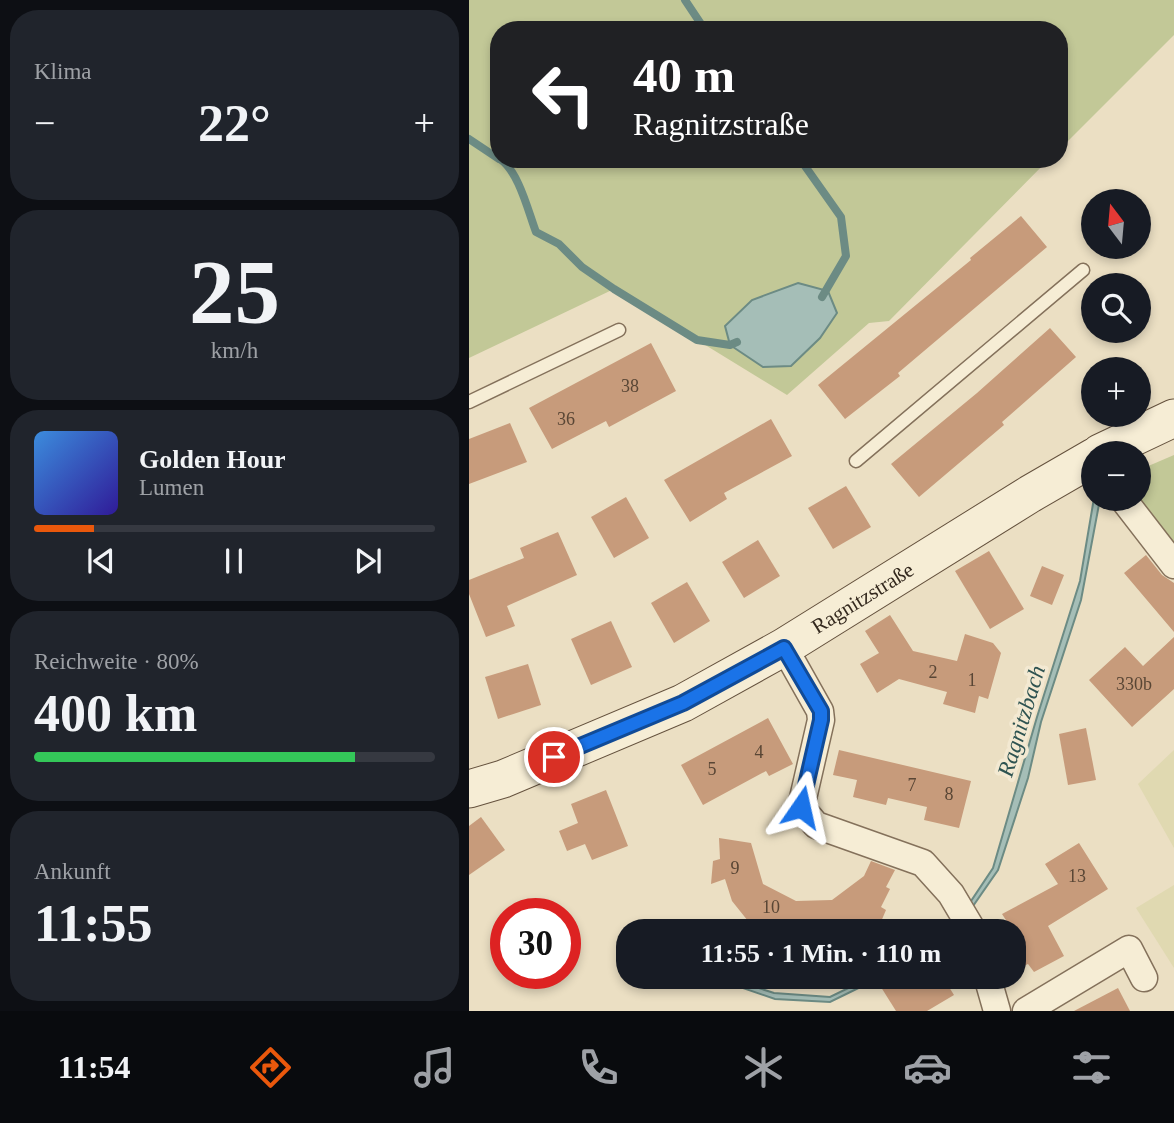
<!DOCTYPE html>
<html lang="de">
<head>
<meta charset="utf-8">
<style>
	body { margin:0; font-family:Georgia,serif; background:#20242c; color:#f1f3f6; height:100vh; display:flex; flex-direction:column; font-size:26px; white-space:nowrap }
	* { box-sizing:border-box; margin:0 }
	p { font-size:23px; color:#9ea1a6 }
	.icon { flex:none; width:38px; height:38px; fill:none; stroke:currentColor; stroke-width:2; stroke-linecap:round; stroke-linejoin:round }
	.map { position:relative; flex:1; overflow:hidden }
	.side { display:flex; flex-direction:column; gap:10px; padding:10px; background:#0d0f14; width:469px }
	.side>* { flex:none }
	.guide { position:absolute; left:21px; top:21px; width:578px; height:147px; border-radius:28px; box-shadow:0 4px 10px #0003; background:#202124; color:#fff; overflow:hidden }
	.needle { width:46px; rotate:344deg }
	.tools { position:absolute; left:612px; top:189px; display:grid; gap:14px }
	.tools a { display:grid; place-items:center; width:70px; height:70px; border-radius:50%; background:#171b24; box-shadow:0 4px 10px #0003; font-size:35px }
	.speed { position:absolute; left:21px; top:898px; display:flex; gap:14px; font-size:35px; font-weight:700; text-align:center }
	.speed>* { display:grid; place-content:center; width:91px; height:91px; border-radius:50%; background:#171b24; box-shadow:0 4px 10px #0003; line-height:1 }
	.speed .limit { border:10px solid #d22; background:#fff; color:#111 }
	.pin { position:absolute; display:grid; place-items:center; width:60px; height:60px; color:#fff; margin:-30px; border:4px solid #fff; border-radius:50%; box-shadow:0 2px 7px #0007 }
	.me { position:absolute; width:77px; margin:-38px; rotate:11deg; stroke-linejoin:round; filter:drop-shadow(0 0 5px #0008) }
	.turn { display:flex; align-items:center; gap:24px; height:147px; padding:0 28px; font-size:32px }
	.turn .icon { width:91px; height:91px; stroke-width:2.5 }
	.turn b { display:block; font-size:49px; line-height:60px }
	.big { font-size:52px; font-weight:700; line-height:1.1 }
	.side .widget { flex:1; display:flex; flex-direction:column; justify-content:center; gap:10px; min-width:0; padding:0 24px; border-radius:28px; background:#20242c }
	.side .dial { align-items:center; gap:0 }
	.dial b { font-size:91px; line-height:1 }
	.song { display:flex; align-items:center; gap:21px }
	.cover { width:84px; height:84px; border-radius:10px; background:linear-gradient(135deg,hsl(210 70% 55%),hsl(250 70% 35%)) }
	.played { height:7px; border-radius:4px; background:linear-gradient(90deg,#ea580c 15%,#363941 15%) }
	.keys { display:flex; justify-content:space-around; direction:ltr }
	.heat { display:flex; justify-content:space-between; align-items:center; font-size:38px; direction:ltr }
	.charge { height:10px; border-radius:5px; background:linear-gradient(90deg,#34c759 80%,#363941 0) }
	.trip { position:absolute; left:147px; top:919px; width:410px; height:70px; border-radius:28px; background:#171b24; box-shadow:0 4px 10px #0003; font-weight:700; line-height:70px; text-align:center }
	.menu { display:flex; height:112px; justify-content:space-around; align-items:center; background:#090b0e; color:#9ea1a6 }
	.menu .icon { width:49px; height:49px }
	.menu .on { color:#ea580c }
	.menu b { font-size:32px; color:#f1f3f6 }
	main { display:flex; flex:1; min-height:0 }
	.map>svg:first-child { display:block }
	.farmland { fill:#e0d9b1 }
	.green { fill:#c2c897 }
	.water { fill:#a5beb7; stroke:#6c8b84; stroke-width:2 }
	.lines { fill:none; stroke-linecap:round; stroke-linejoin:round }
	.stream { stroke:#6c8b84; stroke-width:8 }
	.building { fill:#c79b7b }
	.service-casing { stroke:#84715b; stroke-width:15 }
	.minor-casing { stroke:#84715b; stroke-width:29 }
	.secondary-casing { stroke:#65523e; stroke-width:39 }
	.service { stroke:#f6edd5; stroke-width:12 }
	.minor { stroke:#f6edd5; stroke-width:26 }
	.secondary { stroke:#f6edd5; stroke-width:37 }
	.route-casing { stroke:#114b97; stroke-width:18 }
	.route { stroke:#1a73e8; stroke-width:12 }
	.labels { text-anchor:middle; stroke-width:7; stroke-linejoin:round; paint-order:stroke }
	.number-label { font-size:18px; fill:#594635 }
	.street-label { font-size:21px; fill:#34291e; stroke:#f3e9d2 }
	.water-label { font-size:23px; font-style:italic; fill:#2e5351; stroke:#f3e9d2 }
</style>
</head>
<body>
<main>
<section class="side">
<div class="widget"><p>Klima</p>
<div class="heat"><a>−</a><b class="big">22°</b><a>+</a></div>
</div>
<div class="widget dial"><b>25</b><p>km/h</p></div>
<div class="widget">
<div class="song"><i class="cover"></i><div><b>Golden Hour</b><p>Lumen</p></div></div>
<div class="played"></div>
<div class="keys"><svg class="icon" aria-label="previous" viewBox="0 0 24 24"><path d="M18 5L8 12l10 7zM5 5v14"/></svg><svg class="icon" aria-label="pause" viewBox="0 0 24 24"><path d="M8 5v14M16 5v14"/></svg><svg class="icon" aria-label="next" viewBox="0 0 24 24"><path d="M6 5l10 7-10 7zM19 5v14"/></svg></div>
</div>
<div class="widget"><p>Reichweite · 80%</p><b class="big">400 km</b><div class="charge"></div></div>
<div class="widget"><p>Ankunft</p><b class="big">11:55</b></div>
</section>
<div class="map">
<svg width="705" height="1011" viewBox="0 0 705 1011">
	<rect width="100%" height="100%" fill="#ebdfc3"/>
	<g class="farmland">
		<path d="M705,750V848L669,784Z"/>
		<path d="M705,885V968L667,908Z"/>
	</g>
	<g class="green">
		<path d="M0,0H705V35L590,150V30H30V159H580L420,321L400,323L318,395L145,289L0,358Z"/>
		<path d="M705,455V550L670,499V470Z"/>
	</g>
	<g class="water">
		<path d="M329,283L359,291L368,313L351,338L322,366L294,367L261,345L256,326L283,300Z"/>
		<path d="M625,498L631,499L612,600L572,722L559,778L529,870L504,906L471,931H463L487,916L502,901L524,868L568,717L611,581Z"/>
		<path d="M242,977H256L305,993L361,997L402,977H412L361,1002L306,999Z"/>
	</g>
	<g class="lines">
		<g class="stream">
			<path d="M216,0L236,30"/>
			<path d="M0,139L30,159"/>
			<path d="M31,159C50,172 59,211 67,232L90,244L113,267L145,289L228,340L261,345L268,342"/>
			<path d="M331,159L372,217L377,256L353,297"/>
		</g>
	</g>
	<g class="building">
		<path d="M552,216L578,247L429,373L431,376L376,419L349,385L502,260L501,258Z"/>
		<path d="M581,328L607,357L533,422L535,425L450,497L422,464L508,393Z"/>
		<path d="M182,343L207,391L140,427L137,421L83,449L60,408Z"/>
		<path d="M302,419L323,456L255,493L258,499L221,522L195,480Z"/>
		<path d="M41,423L58,462L0,484V439Z"/>
		<path d="M377,486L402,527L364,549L339,508Z"/>
		<path d="M157,497L180,538L145,558L122,517Z"/>
		<path d="M89,532L108,575L38,606L46,626L17,637L0,594V580L55,558L51,548Z"/>
		<path d="M289,540L311,576L275,598L253,562Z"/>
		<path d="M520,551L555,609L521,629L486,571Z"/>
		<path d="M677,555L693,575L705,583V632L655,573Z"/>
		<path d="M573,566L595,575L583,605L561,596Z"/>
		<path d="M218,582L241,621L205,643L182,603Z"/>
		<path d="M421,615L444,651L488,661L496,634L524,643L532,653L519,699L510,696L506,713L474,704L478,692L430,679L408,693L391,664L410,653L396,631Z"/>
		<path d="M142,621L163,667L122,685L102,639Z"/>
		<path d="M705,637V689L663,727L620,680L656,647L674,666Z"/>
		<path d="M59,664L72,705L29,719L16,677Z"/>
		<path d="M299,718L324,764L300,776L297,771L234,805L212,765Z"/>
		<path d="M617,728L627,780L599,785L590,734Z"/>
		<path d="M370,750L502,781L490,828L455,820L458,807L419,798L417,805L384,797L388,780L364,775Z"/>
		<path d="M137,790L159,846L123,860L116,844L98,851L90,831L109,823L102,804Z"/>
		<path d="M12,817L36,850L0,875V826Z"/>
		<path d="M250,838L282,843L294,884L327,901L363,900L395,876L402,861L426,870L417,887L421,889L412,907L417,910L408,931H384L381,924L362,931H287L263,901L256,879L242,884L244,861L251,859Z"/>
		<path d="M610,843L639,889L579,926L595,956L565,972L559,964L544,971V931L533,914L589,884L576,864Z"/>
		<path d="M405,976H473L485,995L458,1011H427Z"/>
		<path d="M649,988L661,1011H605Z"/>
	</g>
	<g class="lines">
		<g class="service-casing">
			<g id="service">
				<path d="M0,402L150,330"/>
				<path d="M387,461L614,270"/>
			</g>
		</g>
		<g class="minor-casing">
			<g id="minor">
				<path d="M654,499L705,565"/>
				<path d="M315,647L351,711L352,720L332,807L347,825L454,863L482,894L504,931"/>
				<path d="M518,976L528,1011"/>
				<path d="M557,1011L660,949L675,978"/>
			</g>
		</g>
		<g class="secondary-casing">
			<g id="secondary">
				<path d="M631,453L705,418"/>
				<path id="s1" d="M0,789L34,779L214,703L315,647L561,494L625,457"/>
			</g>
		</g>
		<use href="#service" class="service"/>
		<use href="#minor" class="minor"/>
		<use href="#secondary" class="secondary"/>
	</g>
	<g class="lines">
		<g class="route-casing">
			<path id="route" d="M85,757L214,703L315,648L352,711V720L332,807"/>
		</g>
		<use href="#route" class="route"/>
	</g>
	<g class="labels">
		<g class="number-label">
			<text x="161" y="392">38</text>
			<text x="97" y="425">36</text>
			<text x="464" y="678">2</text>
			<text x="503" y="686">1</text>
			<text x="665" y="690">330b</text>
			<text x="290" y="758">4</text>
			<text x="243" y="775">5</text>
			<text x="443" y="791">7</text>
			<text x="480" y="800">8</text>
			<text x="266" y="874">9</text>
			<text x="608" y="882">13</text>
			<text x="302" y="913">10</text>
		</g>
		<g class="street-label">
			<text dy="7" stroke="none"><textPath href="#s1" startOffset="439">Ragnitzstraße</textPath></text>
		</g>
		<g class="water-label">
			<text transform="translate(552 721) rotate(-73)" y="8">Ragnitzbach</text>
		</g>
	</g>
</svg>
<div class="tools">
<a><svg class="needle" viewBox="-14 -14 28 28"><path d="M0-13l5 13h-10z" fill="#e53935"/><path d="M0 13l5-13h-10z" fill="#9ea1a6"/></svg></a>
<a><svg class="icon" aria-label="search" viewBox="0 0 24 24"><circle cx="10" cy="10" r="6"/><path d="M15 15l6 6"/></svg></a>
<a>+</a>
<a>−</a>
</div>
<div class="speed"><div class="limit">30</div></div>
<div class="pin" style="left:85px;top:757px;background:#d93025"><svg class="icon" aria-label="arrive" viewBox="0 0 24 24"><path d="M6 21V4h12l-3 4 3 4H6"/></svg></div>
<svg class="me" style="left:332px;top:807px" viewBox="-20 -20 40 40"><path d="M0-17L14 15 0 8-14 15z" fill="#1a73e8" stroke="#fff" stroke-width="4"/></svg>
<div class="trip">11:55 · 1 Min. · 110 m</div>
<div class="guide">
<div class="turn"><svg class="icon" aria-label="left" viewBox="0 0 24 24"><path d="M17 20v-9H6M10 6l-5 5 5 5"/></svg><div><b>40 m</b>Ragnitzstraße</div></div>
</div>
</div>
</main>
<nav class="menu">
<b>11:54</b>
<svg class="icon on" aria-label="directions" viewBox="0 0 24 24"><path d="M12 3l9 9-9 9-9-9zM9 14v-3h6M13 9l2 2-2 2"/></svg>
<svg class="icon" aria-label="music" viewBox="0 0 24 24"><path d="M9 18V5l10-2v13"/><circle cx="6" cy="18" r="3"/><circle cx="16" cy="16" r="3"/></svg>
<svg class="icon" aria-label="phone" viewBox="0 0 24 24"><path d="M5 4h4l2 5-3 2q2 4 5 5l2-3 5 2v4C11 20 4 13 5 4z"/></svg>
<svg class="icon" aria-label="climate" viewBox="0 0 24 24"><path d="M12 3v18M4 7l16 10M4 17L20 7"/></svg>
<svg class="icon" aria-label="car" viewBox="0 0 24 24"><path d="M5 17H2v-5l4-1 3-4h7l3 4 3 1v5h-3M9 17h6M6 11h13"/><circle cx="7" cy="17" r="2"/><circle cx="17" cy="17" r="2"/></svg>
<svg class="icon" aria-label="filters" viewBox="0 0 24 24"><path d="M4 7h16M4 17h16"/><circle cx="9" cy="7" r="2"/><circle cx="15" cy="17" r="2"/></svg>
</nav>
</body>
</html>
